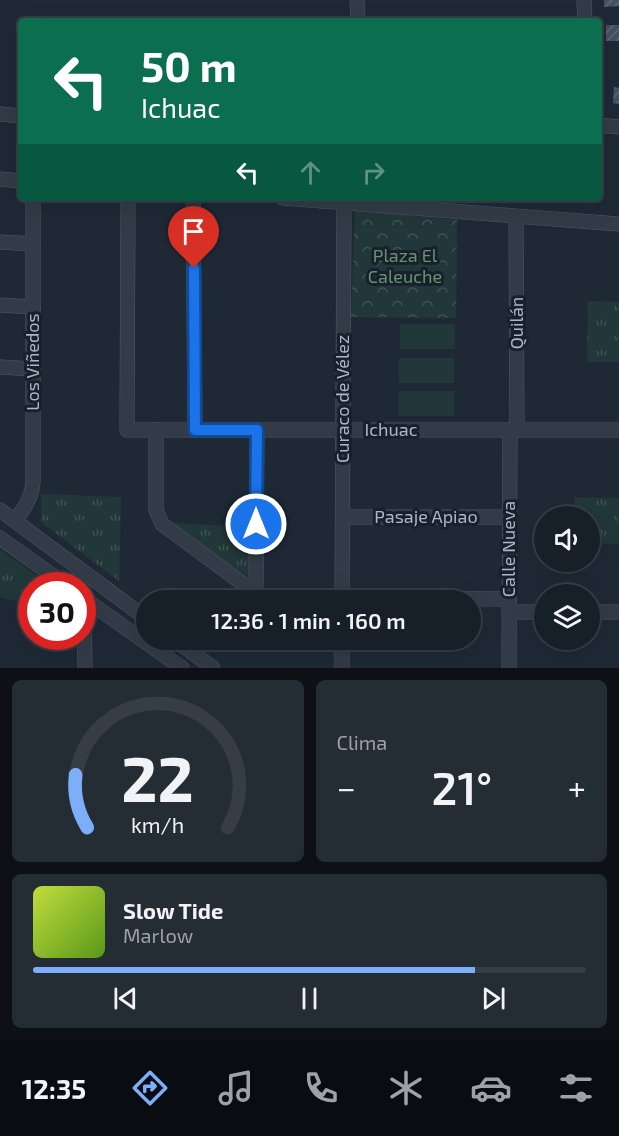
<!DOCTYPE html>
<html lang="es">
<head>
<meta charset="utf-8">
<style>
	body { margin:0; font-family:"Exo 2",sans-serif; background:#242c34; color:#f1f3f6; height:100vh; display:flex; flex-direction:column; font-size:22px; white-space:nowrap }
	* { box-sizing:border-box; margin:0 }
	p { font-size:20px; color:#9ea2a8 }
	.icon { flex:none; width:33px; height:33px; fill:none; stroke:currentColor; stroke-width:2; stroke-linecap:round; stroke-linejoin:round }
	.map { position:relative; height:668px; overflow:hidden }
	.panel { display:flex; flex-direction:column; gap:12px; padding:12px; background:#0d1116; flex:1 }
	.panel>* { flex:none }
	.banner { position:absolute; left:18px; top:18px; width:584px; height:183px; border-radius:6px; box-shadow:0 6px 24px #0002,0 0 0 2px #363d45; background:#0b6e4f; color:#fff; overflow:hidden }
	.buttons { position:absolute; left:534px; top:506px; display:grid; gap:12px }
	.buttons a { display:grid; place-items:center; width:66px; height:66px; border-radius:50%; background:#171f28; box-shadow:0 6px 24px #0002,0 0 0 2px #363d45; font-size:30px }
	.speed { position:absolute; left:18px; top:572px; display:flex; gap:12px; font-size:30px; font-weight:700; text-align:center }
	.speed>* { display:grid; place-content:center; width:78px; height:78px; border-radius:50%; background:#171f28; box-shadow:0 6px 24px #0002,0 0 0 2px #363d45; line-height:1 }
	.speed .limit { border:9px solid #d22; background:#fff; color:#111 }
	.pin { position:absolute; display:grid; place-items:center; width:51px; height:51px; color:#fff; margin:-62px -26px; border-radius:50% 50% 50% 0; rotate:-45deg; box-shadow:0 0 6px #0007 }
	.pin .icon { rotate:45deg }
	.me { position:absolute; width:66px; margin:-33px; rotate:0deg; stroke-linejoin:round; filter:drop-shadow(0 0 4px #0008) }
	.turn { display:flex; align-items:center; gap:21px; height:126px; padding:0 24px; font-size:27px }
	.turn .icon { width:78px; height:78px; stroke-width:2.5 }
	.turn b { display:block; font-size:42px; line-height:51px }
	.lanes { display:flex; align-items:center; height:57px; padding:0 24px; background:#0003; justify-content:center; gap:30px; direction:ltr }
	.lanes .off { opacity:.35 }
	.big { font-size:45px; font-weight:600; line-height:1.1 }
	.panel .card { flex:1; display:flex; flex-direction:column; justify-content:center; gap:9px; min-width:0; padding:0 21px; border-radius:9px; background:#242c34 }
	.panel .dial { align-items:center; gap:0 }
	.dial svg { height:156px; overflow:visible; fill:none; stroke:#363d45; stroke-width:7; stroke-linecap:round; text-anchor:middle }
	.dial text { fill:#f1f3f6; stroke:none }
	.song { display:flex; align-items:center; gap:18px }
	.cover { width:72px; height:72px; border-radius:9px; background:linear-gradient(135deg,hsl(70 70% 55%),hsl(90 70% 35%)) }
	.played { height:6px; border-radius:3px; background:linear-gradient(90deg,#7caefa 80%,#363d45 80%) }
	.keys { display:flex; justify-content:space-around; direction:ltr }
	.heat { display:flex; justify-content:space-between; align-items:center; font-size:33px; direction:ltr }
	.panel .tiles { flex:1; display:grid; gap:12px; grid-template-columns:1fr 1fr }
	.card:last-child { grid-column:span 2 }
	.trip { position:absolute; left:136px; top:590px; width:345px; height:60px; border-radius:30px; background:#171f28; box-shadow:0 6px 24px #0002,0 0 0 2px #363d45; font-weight:600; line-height:60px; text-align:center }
	.dock { display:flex; height:96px; justify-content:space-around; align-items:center; background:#090c10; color:#9ea2a8 }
	.dock .icon { width:42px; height:42px }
	.dock .selected { color:#7caefa }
	.dock b { font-size:27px; color:#f1f3f6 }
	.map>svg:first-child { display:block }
	.grass { fill:url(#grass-tufts) }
	.park { fill:url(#park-crowns) }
	.pitch { fill:#223739 }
	.building { fill:url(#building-hatch) }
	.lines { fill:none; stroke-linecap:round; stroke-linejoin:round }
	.minor-casing { stroke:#505965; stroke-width:15 }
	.minor { stroke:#323b47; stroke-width:14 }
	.route-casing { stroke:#114b97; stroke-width:15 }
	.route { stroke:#1a73e8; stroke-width:10 }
	.labels { text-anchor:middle; stroke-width:6; stroke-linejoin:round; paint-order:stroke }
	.park-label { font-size:18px; fill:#64956e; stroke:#18202b }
	.street-label { font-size:18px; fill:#acb6c4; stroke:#18202b }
</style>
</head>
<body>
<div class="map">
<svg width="619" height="668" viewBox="0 0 619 668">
	<defs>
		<pattern id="grass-tufts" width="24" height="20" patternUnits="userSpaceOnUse" patternTransform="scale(1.5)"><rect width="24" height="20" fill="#223739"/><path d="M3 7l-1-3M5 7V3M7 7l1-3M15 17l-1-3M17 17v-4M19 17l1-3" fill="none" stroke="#3f5254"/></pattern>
		<pattern id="park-crowns" width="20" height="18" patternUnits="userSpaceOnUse" patternTransform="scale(1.5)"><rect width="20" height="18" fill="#223739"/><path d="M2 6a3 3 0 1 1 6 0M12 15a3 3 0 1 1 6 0" fill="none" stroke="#3f5254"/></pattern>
		<pattern id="building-hatch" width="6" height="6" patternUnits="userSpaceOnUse" patternTransform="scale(1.5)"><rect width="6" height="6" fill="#455061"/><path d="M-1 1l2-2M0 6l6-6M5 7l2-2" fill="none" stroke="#5d6776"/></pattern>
	</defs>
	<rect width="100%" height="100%" fill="#1f2936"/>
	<g class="grass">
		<path d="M588,301L619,302V362H587Z"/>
		<path d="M41,494L121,497L119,581L41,522Z"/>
		<path d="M574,497L619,498V544L590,543V516H574Z"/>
		<path d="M173,523L252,527L251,578L174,528Z"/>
		<path d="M0,550L51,585H32L31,605L0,597Z"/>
	</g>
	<path class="park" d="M355,210L457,220L456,318L351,317Z"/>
	<g class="pitch">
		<rect x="400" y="324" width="55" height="25"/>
		<rect x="399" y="358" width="55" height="25"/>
		<rect x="399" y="391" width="55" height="25"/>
	</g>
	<g class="building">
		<path d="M604,0H619V6L604,7Z"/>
		<rect x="606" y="25" width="13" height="16"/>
		<path d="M614,87L619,88V104L613,103Z"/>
	</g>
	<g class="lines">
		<g class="minor-casing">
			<g id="minor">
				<path d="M357,0L358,21"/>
				<path d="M584,0L585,21"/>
				<path d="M0,114L21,116"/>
				<path d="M598,125L619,127"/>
				<path d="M0,179L21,181"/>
				<path d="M128,198L127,430H619"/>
				<path d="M193,198L195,430"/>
				<path d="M283,198L619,224"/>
				<path d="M516,216L517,430"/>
				<path d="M0,242L33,244"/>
				<path d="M0,305L33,307"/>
				<path d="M0,367L33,369"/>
				<path d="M156,430V510L162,524L265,600"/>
				<path d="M0,510L147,619"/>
				<path d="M343,517H509"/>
				<path d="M15,521C24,508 32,498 33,482V198"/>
				<path d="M0,538L66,585"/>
				<path d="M256,594L257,430"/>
				<path d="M82,597L182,668"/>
				<path d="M84,598L85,668"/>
				<path d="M342,598L509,599"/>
				<path d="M342,600L344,198"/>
				<path d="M509,612H544"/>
				<path d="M590,612H619"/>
				<path d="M174,639L213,668"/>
				<path d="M342,668V639"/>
				<path d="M509,668L510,430"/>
			</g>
		</g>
		<use href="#minor" class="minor"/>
	</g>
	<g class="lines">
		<g class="route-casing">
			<path id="route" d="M194,268L195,430H257L256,524"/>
		</g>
		<use href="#route" class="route"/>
	</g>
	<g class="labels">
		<g class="park-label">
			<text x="405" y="262">Plaza El<tspan x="405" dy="21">Caleuche</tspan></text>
		</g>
		<g class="street-label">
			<text transform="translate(517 323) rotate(-90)" y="6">Quilán</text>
			<text transform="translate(33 362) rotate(-90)" y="6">Los Viñedos</text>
			<text transform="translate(343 399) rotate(-90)" y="6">Curaco de Vélez</text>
			<text x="391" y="436">Ichuac</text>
			<text x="426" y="523">Pasaje Apiao</text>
			<text transform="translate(509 549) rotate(-90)" y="6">Calle Nueva</text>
		</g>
	</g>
</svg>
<div class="buttons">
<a><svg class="icon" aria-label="sound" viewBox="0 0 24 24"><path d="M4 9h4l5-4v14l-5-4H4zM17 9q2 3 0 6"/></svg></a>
<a><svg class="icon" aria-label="layers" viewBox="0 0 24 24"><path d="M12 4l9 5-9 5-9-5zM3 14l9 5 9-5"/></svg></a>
</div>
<div class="speed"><div class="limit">30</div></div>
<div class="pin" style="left:194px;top:268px;background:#d93025"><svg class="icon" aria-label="arrive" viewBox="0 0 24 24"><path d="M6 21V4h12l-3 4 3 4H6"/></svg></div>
<svg class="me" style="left:256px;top:524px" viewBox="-20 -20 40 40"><circle r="17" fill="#1a73e8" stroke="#fff" stroke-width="3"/><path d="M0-11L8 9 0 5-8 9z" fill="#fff"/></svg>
<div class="trip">12:36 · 1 min · 160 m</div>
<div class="banner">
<div class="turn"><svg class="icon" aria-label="left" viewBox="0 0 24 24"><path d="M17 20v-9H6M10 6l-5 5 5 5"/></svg><div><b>50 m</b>Ichuac</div></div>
<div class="lanes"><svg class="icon" aria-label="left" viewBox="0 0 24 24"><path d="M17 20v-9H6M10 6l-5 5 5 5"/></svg><svg class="icon off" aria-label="ahead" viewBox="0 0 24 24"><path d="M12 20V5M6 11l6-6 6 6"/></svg><svg class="icon off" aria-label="right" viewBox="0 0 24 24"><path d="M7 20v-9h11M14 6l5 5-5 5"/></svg></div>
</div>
</div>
<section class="panel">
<div class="tiles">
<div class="card dial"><svg viewBox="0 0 100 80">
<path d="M14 69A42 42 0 1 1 86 69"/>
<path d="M14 69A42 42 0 0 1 8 42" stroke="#7caefa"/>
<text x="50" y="56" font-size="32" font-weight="700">22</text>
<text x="50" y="72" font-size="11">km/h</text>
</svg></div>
<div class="card"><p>Clima</p>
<div class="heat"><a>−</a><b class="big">21°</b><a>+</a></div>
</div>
<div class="card">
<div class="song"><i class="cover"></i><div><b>Slow Tide</b><p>Marlow</p></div></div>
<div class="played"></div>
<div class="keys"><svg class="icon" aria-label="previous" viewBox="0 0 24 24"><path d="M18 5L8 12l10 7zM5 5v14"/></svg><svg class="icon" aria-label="pause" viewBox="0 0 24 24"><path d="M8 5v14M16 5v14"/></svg><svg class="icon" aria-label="next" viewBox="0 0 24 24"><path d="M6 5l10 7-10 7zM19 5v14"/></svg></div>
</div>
</div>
</section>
<nav class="dock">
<b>12:35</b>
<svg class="icon selected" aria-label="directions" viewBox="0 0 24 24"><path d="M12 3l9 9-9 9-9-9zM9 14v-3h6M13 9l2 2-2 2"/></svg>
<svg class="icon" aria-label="music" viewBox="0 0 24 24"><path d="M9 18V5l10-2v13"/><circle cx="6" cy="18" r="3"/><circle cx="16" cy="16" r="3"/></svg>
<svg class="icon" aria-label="phone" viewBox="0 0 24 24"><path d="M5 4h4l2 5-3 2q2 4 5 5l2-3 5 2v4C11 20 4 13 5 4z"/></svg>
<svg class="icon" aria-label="climate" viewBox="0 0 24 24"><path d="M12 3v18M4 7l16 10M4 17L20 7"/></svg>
<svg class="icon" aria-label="car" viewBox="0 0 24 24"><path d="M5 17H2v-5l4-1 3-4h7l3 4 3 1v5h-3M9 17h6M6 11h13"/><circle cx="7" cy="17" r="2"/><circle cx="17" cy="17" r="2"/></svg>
<svg class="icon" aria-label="filters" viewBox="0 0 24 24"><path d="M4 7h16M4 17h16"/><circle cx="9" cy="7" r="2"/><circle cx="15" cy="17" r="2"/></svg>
</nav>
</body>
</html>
